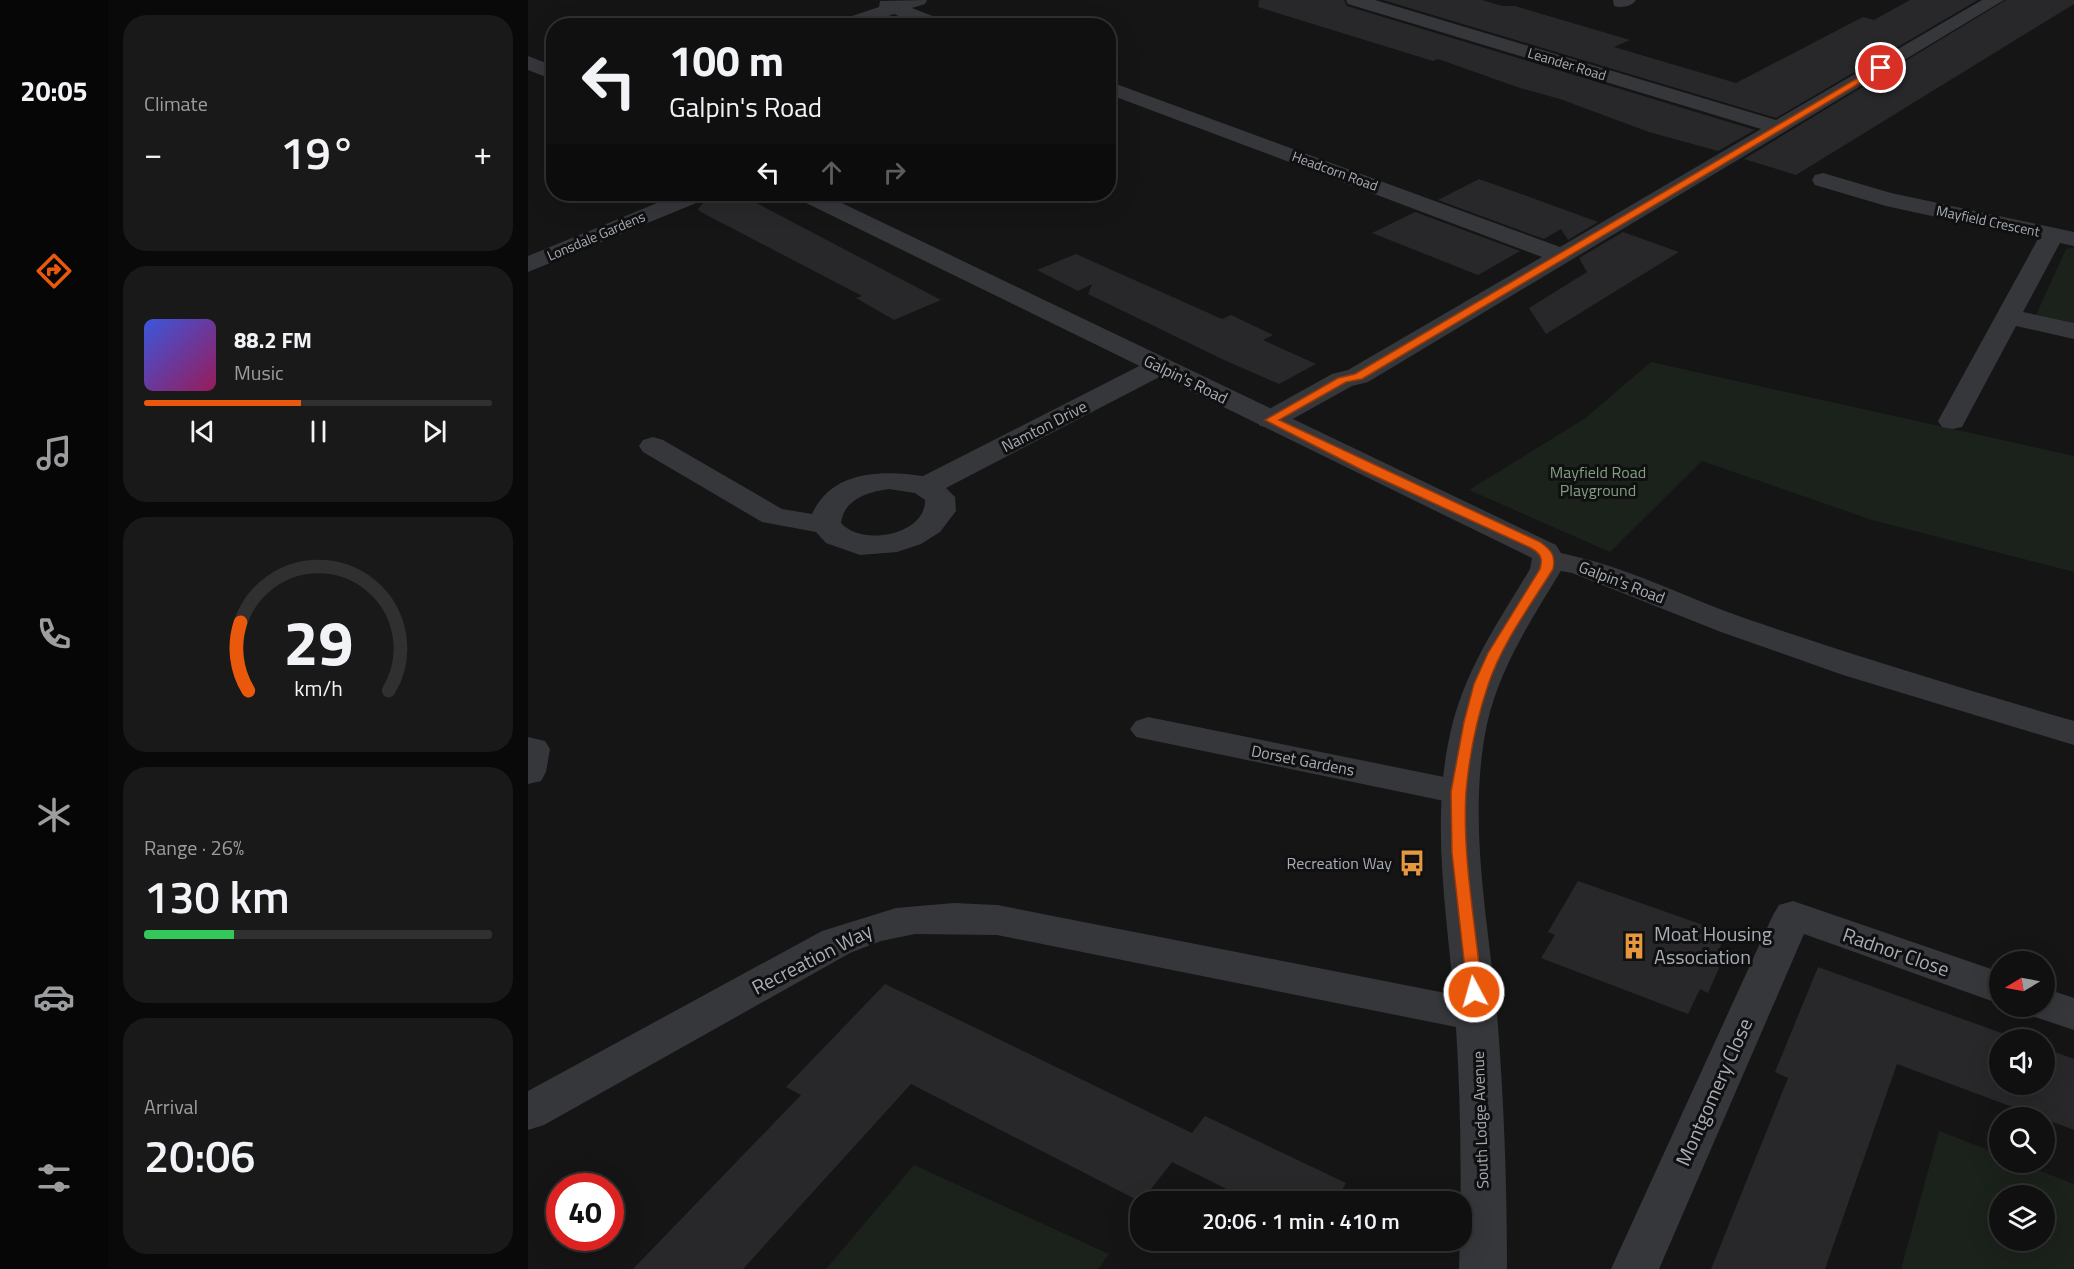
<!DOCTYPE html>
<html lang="en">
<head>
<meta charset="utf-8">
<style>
	body { margin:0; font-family:"Titillium Web",sans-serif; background:#191919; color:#f1f3f6; height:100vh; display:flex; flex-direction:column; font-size:22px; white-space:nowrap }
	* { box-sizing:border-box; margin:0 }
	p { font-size:20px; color:#9c9d9f }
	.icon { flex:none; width:33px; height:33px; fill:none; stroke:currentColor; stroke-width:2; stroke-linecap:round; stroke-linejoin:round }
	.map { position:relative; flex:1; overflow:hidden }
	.side { display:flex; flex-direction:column; gap:15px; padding:15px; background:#090909; width:420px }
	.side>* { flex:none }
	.top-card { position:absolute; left:18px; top:18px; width:570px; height:183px; border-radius:24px; box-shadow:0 6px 24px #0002,0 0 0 2px #303030; background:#101010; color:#f1f3f6; overflow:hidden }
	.needle { width:39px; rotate:260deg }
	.tools { position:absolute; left:1461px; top:951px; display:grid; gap:12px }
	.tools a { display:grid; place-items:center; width:66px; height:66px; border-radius:50%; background:#101010; box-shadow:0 6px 24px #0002,0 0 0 2px #303030; font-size:30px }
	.speed { position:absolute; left:18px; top:1173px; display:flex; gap:12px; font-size:30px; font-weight:700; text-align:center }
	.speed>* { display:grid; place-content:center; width:78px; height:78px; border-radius:50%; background:#101010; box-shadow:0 6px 24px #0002,0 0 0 2px #303030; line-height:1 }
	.speed .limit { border:9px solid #d22; background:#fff; color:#111 }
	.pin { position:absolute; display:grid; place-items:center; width:51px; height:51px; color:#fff; margin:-26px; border:3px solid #fff; border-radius:50%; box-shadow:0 2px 6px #0007 }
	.me { position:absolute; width:66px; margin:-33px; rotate:354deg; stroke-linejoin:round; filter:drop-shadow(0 0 4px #0008) }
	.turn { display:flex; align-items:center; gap:21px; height:126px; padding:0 24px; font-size:27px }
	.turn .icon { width:78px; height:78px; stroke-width:2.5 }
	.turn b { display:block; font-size:42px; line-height:51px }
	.lanes { display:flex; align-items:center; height:57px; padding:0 24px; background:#0003; justify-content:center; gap:30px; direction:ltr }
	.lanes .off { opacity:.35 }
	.big { font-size:45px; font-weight:600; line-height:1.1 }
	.side .tile { flex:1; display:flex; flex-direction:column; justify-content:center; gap:9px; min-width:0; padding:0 21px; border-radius:24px; background:#191919 }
	.side .dial { align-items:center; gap:0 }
	.dial svg { height:156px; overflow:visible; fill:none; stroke:#303030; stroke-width:7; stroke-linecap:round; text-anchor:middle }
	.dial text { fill:#f1f3f6; stroke:none }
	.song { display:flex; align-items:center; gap:18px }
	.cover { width:72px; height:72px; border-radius:9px; background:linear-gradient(135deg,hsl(230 70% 55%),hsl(330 70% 35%)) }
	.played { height:6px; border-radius:3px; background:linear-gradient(90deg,#ea580c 45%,#303030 45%) }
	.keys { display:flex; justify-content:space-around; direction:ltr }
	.heat { display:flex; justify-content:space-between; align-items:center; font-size:33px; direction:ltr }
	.charge { height:9px; border-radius:4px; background:linear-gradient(90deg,#34c759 26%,#303030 0) }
	.trip { position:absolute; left:602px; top:1191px; width:342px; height:60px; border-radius:24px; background:#101010; box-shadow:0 6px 24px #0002,0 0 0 2px #303030; font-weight:600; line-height:60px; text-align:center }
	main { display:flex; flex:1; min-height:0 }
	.tab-bar { display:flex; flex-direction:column; width:108px; justify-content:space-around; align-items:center; background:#060606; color:#9c9d9f }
	.tab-bar .icon { width:42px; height:42px }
	.tab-bar .current { color:#ea580c }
	.tab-bar b { font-size:27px; color:#f1f3f6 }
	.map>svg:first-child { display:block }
	.green { fill:#1b211b; fill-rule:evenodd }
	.building { fill:#28282a }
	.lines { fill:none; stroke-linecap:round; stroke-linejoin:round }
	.minor { fill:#36373b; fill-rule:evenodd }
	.tertiary { fill:#36373b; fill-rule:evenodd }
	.route { fill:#ea580c; stroke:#983908; stroke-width:1.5 }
	.labels { text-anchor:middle; stroke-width:6; stroke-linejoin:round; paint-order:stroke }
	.far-street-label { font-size:14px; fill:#a7adb6; stroke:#101011 }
	.street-label { font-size:16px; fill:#a7adb6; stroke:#101011 }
	.park-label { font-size:16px; fill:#829f80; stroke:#101011 }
	.poi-label { font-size:16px; fill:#a7adb6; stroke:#101011; text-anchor:end }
	.near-poi-label { font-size:20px; fill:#a7adb6; stroke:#101011; text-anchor:start }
	.near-street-label { font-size:20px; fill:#a7adb6; stroke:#101011 }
</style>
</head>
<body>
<main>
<nav class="tab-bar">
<b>20:05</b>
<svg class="icon current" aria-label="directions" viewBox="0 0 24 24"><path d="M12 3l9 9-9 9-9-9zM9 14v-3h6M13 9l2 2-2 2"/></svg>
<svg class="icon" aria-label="music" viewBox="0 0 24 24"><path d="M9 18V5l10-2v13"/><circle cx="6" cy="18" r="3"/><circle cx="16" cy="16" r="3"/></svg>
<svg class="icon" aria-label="phone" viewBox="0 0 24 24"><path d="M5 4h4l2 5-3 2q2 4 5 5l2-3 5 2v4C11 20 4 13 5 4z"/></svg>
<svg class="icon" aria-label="climate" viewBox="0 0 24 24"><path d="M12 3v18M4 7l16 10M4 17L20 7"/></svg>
<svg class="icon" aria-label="car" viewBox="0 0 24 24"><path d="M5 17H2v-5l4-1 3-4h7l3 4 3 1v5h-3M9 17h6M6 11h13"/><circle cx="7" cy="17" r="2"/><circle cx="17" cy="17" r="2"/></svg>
<svg class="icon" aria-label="filters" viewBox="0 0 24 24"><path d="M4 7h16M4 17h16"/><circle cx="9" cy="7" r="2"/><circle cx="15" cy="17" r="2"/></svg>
</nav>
<section class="side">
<div class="tile"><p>Climate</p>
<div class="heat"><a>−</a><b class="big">19°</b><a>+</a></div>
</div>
<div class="tile">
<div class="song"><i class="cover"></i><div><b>88.2 FM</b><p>Music</p></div></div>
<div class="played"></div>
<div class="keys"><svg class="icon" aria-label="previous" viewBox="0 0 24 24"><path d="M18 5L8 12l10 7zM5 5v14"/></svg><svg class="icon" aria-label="pause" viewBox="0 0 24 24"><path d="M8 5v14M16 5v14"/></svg><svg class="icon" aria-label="next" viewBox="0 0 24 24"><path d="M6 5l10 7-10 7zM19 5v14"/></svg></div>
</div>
<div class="tile dial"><svg viewBox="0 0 100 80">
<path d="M14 69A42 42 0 1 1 86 69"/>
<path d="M14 69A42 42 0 0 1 10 34" stroke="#ea580c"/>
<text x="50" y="56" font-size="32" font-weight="700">29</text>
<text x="50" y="72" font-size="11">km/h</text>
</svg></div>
<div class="tile"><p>Range · 26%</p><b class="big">130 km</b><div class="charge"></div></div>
<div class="tile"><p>Arrival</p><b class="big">20:06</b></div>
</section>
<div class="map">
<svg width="1546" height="1269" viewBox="0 0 1546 1269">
	<rect width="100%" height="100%" fill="#151516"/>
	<g class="green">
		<path d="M1546,247V323L1508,315L1538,249Z"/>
		<path d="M1123,362L1546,456V572L1344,520L1174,461L1082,552L941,490L1056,419Z"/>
		<path d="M1411,1131L1471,1154L1472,1162L1492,1163L1546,1184V1269H1373ZM1472,1196H1516V1240H1472Z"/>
		<path d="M386,1165L581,1254L570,1269H298Z"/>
	</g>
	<g class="building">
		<path d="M731,0H816L819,6L1227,130L1190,151L1121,132L1032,99L992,88L910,59L905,61L730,7Z"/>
		<path d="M855,0H954L974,6H987L1102,40L1086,47L1208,83L1329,20L1335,17L1346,20L1382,0H1450L1248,118Z"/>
		<path d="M1478,0H1546V4L1268,175L1216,159Z"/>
		<path d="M951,179L1018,203L1070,222L1040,240L1033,229L1016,239L910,200Z"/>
		<path d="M183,194H211L413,300L366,320L328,298L334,296L171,211L170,209Z"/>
		<path d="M887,212L992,251L950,275L844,233Z"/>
		<path d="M1095,232L1151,252L1018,334L1001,308L1059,272L1051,258Z"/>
		<path d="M548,254L694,319L703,315L745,335L735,340L788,364L751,384L696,360L560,294L564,284L550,291L509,270Z"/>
		<path d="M1050,881L1198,933L1188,957L1195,959L1180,993L1172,989L1160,1014L1013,958L1027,935L1020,932Z"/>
		<path d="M1290,967L1493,1040H1472V1084H1516V1048L1546,1059V1130L1369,1064L1297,1269H1183L1260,1078L1247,1072Z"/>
		<path d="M357,984L664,1133L677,1116L818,1183L807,1202H725L644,1162L613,1202L383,1084L215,1269H105L273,1095L258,1087Z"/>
	</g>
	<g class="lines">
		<g class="minor">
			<path d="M399,0L397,4L384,8L420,22L422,26H395L366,14L333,26H304L306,22L351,7L352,1Z"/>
			<path d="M818,0H847L1248,120L1454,0H1476L840,382L824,386L752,426L742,428L732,426L728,420L732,414L804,374L820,370L1014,257L580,94V81L1032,247L1233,129L820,4Z"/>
			<path d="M1085,0H1108C1103,7 1094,8 1086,6Z"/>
			<path d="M1295,173L1363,193L1546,232V246L1532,243L1495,312L1546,323V339L1488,326L1434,427L1424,429L1414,427L1410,421L1510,239L1358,206L1287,185L1284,180L1287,175Z"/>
			<path d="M151,194H181L178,199L0,272V256Z"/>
			<path d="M632,358L641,360L645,366L641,372L418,488L427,497L428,511L412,532L393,544L369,552L332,555L298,543L288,532L234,522L115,452L111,446L115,440L125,437L135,440L254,509L284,514C304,470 354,470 395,476L623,360ZM361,489L387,493L397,500C398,535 334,547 313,523C316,499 340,492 361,489Z"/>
			<path d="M1021,551C1090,562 1153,596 1219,619C1327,656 1436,689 1546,721V745L1315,675L1193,632L1044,573L1010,567L1005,560L1010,553Z"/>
			<path d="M620,717L931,780L944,783L949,792L944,801L931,804L608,737L602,729L608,721Z"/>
			<path d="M0,737L17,741L22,749L18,772L13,781L0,784Z"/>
			<path d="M1265,901L1472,972V1004L1276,934L1131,1269H1083L1245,915L1251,905Z"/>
			<path d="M426,903L469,905L948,999L963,1004L969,1015L963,1026L948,1031L469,935L387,934L353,941L322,953L16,1125L0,1130V1091L294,931L368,908Z"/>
			<path d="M1516,988L1546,998V1030L1501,1015L1497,1006H1516Z"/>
		</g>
		<g class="tertiary">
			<path d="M0,56L26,66V80L0,70Z"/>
			<path d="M267,194H295L1028,545L1037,560L1034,569C1004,619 972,666 959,724C939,820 960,919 969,1014C976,1099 979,1184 979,1269H931C934,1185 933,1097 927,1012C920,917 900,816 925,722C940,665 972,619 1002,569L1004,558L270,199Z"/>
		</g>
	</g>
	<path class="route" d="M1350,66L1357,68L834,379L818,382L751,420L1012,542C1023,550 1028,555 1025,569C1002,606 974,643 960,685C949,718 941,757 938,792C934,857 948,927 954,992L952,996H940L924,853L923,792L936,722L946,684L960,653L1012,569C1015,558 1013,554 1003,548L836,471L737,420L810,378L827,374Z"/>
	<defs>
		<g id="bus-bare" transform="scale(2.07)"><path d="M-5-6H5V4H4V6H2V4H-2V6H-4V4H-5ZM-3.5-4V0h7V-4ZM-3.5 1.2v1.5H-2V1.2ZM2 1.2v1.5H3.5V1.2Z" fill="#e5983e" stroke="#101011" stroke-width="2.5" paint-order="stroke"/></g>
		<g id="building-bare" transform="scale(2.07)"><path d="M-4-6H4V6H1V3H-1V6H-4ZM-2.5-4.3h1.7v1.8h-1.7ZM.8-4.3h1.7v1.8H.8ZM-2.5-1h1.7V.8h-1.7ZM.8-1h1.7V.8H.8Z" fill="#e5983e" stroke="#101011" stroke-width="2.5" paint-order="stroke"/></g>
	</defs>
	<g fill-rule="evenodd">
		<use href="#bus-bare" x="884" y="863"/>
		<use href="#building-bare" x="1106" y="946"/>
	</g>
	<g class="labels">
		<g class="far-street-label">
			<text transform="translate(1039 64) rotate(17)" y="5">Leander Road</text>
			<text transform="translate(807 171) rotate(20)" y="5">Headcorn Road</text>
			<text transform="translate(1460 221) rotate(12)" y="5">Mayfield Crescent</text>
			<text transform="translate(68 236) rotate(-23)" y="5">Lonsdale Gardens</text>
		</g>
		<g class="street-label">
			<text transform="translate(658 379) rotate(26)" y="6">Galpin's Road</text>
			<text transform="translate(516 426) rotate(-27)" y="6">Namton Drive</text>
			<text transform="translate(1094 582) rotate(21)" y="6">Galpin's Road</text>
			<text transform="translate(775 760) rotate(11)" y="6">Dorset Gardens</text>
			<text transform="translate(952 1120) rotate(-92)" y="6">South Lodge Avenue</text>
		</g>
		<g class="park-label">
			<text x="1070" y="478">Mayfield Road<tspan x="1070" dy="18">Playground</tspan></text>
		</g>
		<g class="poi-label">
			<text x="864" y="869">Recreation Way</text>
		</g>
		<g class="near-poi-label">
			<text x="1126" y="941">Moat Housing<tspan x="1126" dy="23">Association</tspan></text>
		</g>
		<g class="near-street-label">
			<text transform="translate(1368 952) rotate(19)" y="7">Radnor Close</text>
			<text transform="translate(284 959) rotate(-27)" y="7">Recreation Way</text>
			<text transform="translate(1186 1092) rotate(-66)" y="7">Montgomery Close</text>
		</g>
	</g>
</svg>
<div class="tools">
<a><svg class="needle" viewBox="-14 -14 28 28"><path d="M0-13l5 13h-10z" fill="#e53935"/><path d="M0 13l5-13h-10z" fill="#9c9d9f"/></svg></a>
<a><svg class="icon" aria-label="sound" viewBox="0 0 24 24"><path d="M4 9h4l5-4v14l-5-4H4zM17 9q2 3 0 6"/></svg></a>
<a><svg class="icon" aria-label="search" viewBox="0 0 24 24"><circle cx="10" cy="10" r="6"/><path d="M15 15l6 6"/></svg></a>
<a><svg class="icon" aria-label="layers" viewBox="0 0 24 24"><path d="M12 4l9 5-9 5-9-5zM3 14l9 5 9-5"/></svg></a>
</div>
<div class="speed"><div class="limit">40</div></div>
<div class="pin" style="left:1353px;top:68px;background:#d93025"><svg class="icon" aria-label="arrive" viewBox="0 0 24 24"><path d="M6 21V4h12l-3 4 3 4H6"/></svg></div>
<svg class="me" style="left:946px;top:992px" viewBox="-20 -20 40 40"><circle r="17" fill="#ea580c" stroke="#fff" stroke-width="3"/><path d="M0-11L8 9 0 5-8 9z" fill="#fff"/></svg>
<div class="trip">20:06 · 1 min · 410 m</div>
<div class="top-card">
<div class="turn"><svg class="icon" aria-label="left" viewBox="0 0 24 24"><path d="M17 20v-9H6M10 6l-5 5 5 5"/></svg><div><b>100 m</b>Galpin's Road</div></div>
<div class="lanes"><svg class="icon" aria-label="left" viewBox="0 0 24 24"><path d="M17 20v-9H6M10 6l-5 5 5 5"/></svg><svg class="icon off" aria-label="ahead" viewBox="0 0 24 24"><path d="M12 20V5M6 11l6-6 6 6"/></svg><svg class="icon off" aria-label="right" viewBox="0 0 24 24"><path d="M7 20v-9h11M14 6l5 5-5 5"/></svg></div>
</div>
</div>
</main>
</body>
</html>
